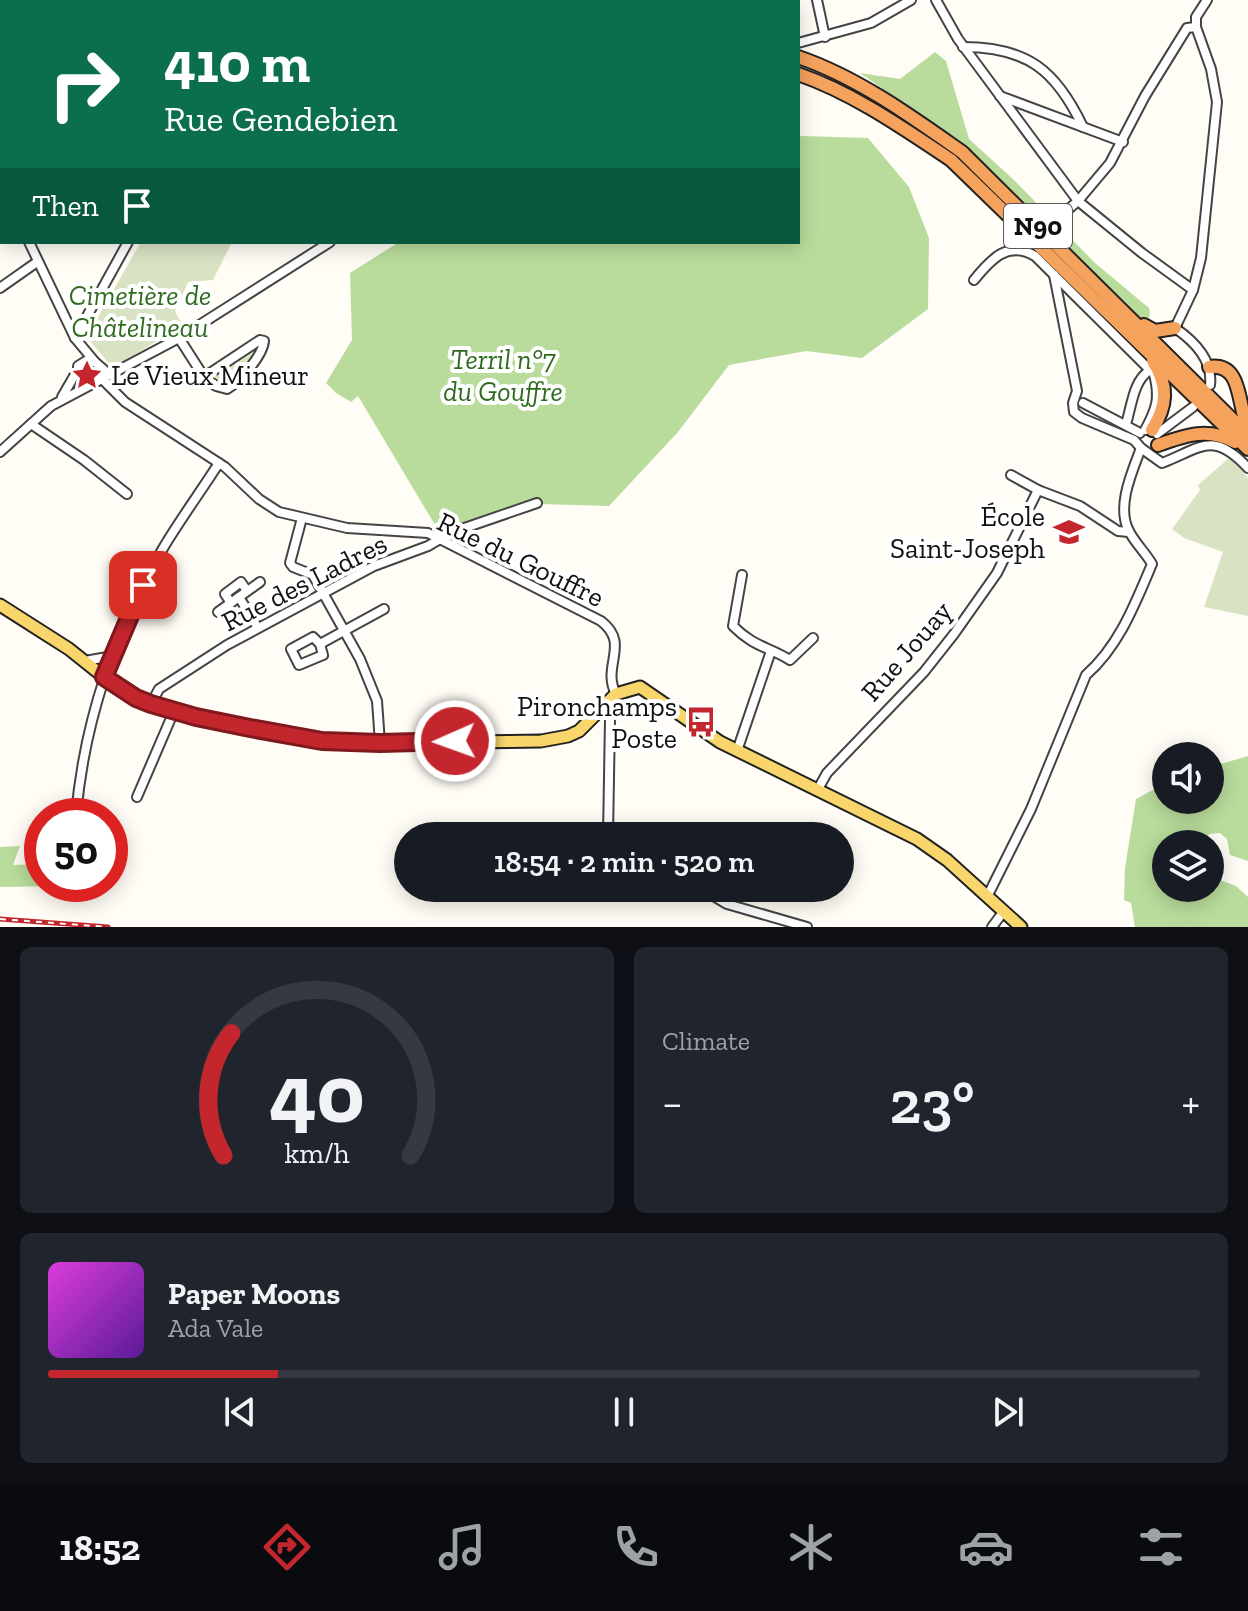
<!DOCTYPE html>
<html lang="en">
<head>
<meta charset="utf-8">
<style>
	body { margin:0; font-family:"Zilla Slab",serif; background:#20242c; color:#f1f3f6; height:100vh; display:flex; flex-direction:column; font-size:30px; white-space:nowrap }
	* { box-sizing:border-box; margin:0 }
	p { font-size:26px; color:#9ea1a6 }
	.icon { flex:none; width:44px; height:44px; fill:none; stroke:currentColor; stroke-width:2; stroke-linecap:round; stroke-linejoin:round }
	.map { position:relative; height:927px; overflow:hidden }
	.details { display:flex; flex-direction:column; gap:20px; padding:20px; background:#0d0f14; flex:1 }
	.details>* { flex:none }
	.hud { position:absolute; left:0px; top:0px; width:800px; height:244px; box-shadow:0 4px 20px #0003; background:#0b6e4f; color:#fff; overflow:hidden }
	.tools { position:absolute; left:1152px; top:742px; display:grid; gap:16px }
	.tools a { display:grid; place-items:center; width:72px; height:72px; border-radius:50%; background:#171b24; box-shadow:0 4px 20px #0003; font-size:40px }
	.speed { position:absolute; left:24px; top:798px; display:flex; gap:16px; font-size:40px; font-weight:700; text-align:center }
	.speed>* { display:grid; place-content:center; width:104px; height:104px; border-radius:50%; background:#171b24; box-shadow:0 4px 20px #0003; line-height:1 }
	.speed .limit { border:12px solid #d22; background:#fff; color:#111 }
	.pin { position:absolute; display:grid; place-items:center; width:68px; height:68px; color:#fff; margin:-34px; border-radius:16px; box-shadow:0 4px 12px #0006 }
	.me { position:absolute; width:88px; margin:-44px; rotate:268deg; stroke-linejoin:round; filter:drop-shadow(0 0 6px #0008) }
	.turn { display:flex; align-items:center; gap:28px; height:168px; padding:0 32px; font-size:36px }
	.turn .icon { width:104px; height:104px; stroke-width:2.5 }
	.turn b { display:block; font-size:56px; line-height:68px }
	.then { display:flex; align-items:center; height:76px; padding:0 32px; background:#0003; gap:16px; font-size:30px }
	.big { font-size:60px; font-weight:600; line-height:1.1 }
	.details .widget { flex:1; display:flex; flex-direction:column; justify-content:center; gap:12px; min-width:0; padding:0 28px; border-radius:12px; background:#20242c }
	.details .dial { align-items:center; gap:0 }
	.dial svg { height:208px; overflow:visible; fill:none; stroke:#363941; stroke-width:7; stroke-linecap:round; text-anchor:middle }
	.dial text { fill:#f1f3f6; stroke:none }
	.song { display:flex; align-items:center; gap:24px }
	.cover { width:96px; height:96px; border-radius:12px; background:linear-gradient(135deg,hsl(300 70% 55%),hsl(270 70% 35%)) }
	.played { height:8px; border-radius:4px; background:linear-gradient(90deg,#c4262e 20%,#363941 20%) }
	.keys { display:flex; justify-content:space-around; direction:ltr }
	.heat { display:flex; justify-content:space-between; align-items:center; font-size:44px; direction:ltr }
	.details .tiles { flex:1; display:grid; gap:20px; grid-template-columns:1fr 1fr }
	.widget:last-child { grid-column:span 2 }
	.trip { position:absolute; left:394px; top:822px; width:460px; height:80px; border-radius:40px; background:#171b24; box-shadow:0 4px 20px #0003; font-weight:600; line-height:80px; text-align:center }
	.tab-bar { display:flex; height:128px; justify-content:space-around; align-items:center; background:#090b0e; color:#9ea1a6 }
	.tab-bar .icon { width:56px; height:56px }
	.tab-bar .current { color:#c4262e }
	.tab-bar b { font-size:36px; color:#f1f3f6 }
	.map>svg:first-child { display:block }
	.green { fill:#d5ebbd }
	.forest { fill:#b9dc9c }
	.cemetery { fill:#d9e3c4 }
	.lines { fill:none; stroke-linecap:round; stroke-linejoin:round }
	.minor-casing { stroke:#444; stroke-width:12 }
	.major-casing { stroke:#222; stroke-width:15 }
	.highway-casing { stroke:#222; stroke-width:16 }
	.minor { stroke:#fff; stroke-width:8 }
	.major { stroke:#f9d66b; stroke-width:11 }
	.highway { stroke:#f5a25d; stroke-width:12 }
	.rail-casing { stroke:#c4262e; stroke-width:5 }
	.rail { stroke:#fff; stroke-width:2; stroke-dasharray:6; stroke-linecap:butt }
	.route-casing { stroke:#7f191e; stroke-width:20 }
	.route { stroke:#c4262e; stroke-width:14 }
	.labels { text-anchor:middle; stroke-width:8; stroke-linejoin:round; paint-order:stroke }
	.shield { fill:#fff; stroke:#585858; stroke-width:2 }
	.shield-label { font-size:26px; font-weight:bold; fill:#111 }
	.park-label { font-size:28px; font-style:italic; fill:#2f6b1f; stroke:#fff }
	.poi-label { font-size:28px; fill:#111; stroke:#fff; text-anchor:end }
	.street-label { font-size:28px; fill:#111; stroke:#fff }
</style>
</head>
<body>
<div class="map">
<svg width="1248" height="927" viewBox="0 0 1248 927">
	<rect width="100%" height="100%" fill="#fffdf5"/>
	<path class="green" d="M256,346L259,348L234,380L224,387L215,381L216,372Z"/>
	<g class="forest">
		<path d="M935,52L946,61L969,139L1014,180L1095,263L1149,308L1150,315L1148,319L1139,318L964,145L860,73L900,79Z"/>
		<path d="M801,136L868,138L909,187L929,238L928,309L862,358L806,351L729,365L678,432L609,506L540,504L441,535L358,396L351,402L336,393L326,383L352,340L350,273L399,242H798V138Z"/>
		<path d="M1248,756V861L1230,855L1227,839L1220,833L1209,834L1203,844H1166V888H1210V876L1236,886L1248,897V927H1135L1131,903L1124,900L1125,868L1136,799L1166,783V800H1210V767Z"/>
		<path d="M20,846L13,865L39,864L42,867V884L65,886L0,887V847Z"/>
	</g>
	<g class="cemetery">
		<path d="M141,242H232L213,280L188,282L175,312L183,325L113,368L89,340L95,322Z"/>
		<path d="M1228,459H1233L1248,478V616L1204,607L1223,552L1184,538L1172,529L1200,490L1198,485Z"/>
	</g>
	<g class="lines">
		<g class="minor-casing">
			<g id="minor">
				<path d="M21,0L25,2"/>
				<path d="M275,0L277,2"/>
				<path d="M817,0L825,37"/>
				<path d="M936,0L958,39L1078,201L1142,253L1193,290"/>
				<path d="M1207,0L1196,17V27L1211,69L1217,102L1201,258L1193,290L1175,328C1194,341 1213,360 1210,385"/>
				<path d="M86,2L87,0"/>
				<path d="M144,2L145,0"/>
				<path d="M211,2L212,0"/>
				<path d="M798,43L871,23L911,0"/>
				<path d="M963,47C1027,47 1056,70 1083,127"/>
				<path d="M0,86L2,87"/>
				<path d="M1000,96L1123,142"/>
				<path d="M0,179L2,183"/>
				<path d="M1056,220L1078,201L1110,163L1145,96L1187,28L1196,27"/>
				<path d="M29,242L75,338L95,362"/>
				<path d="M1054,275L1077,391L1073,403L1074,412L1082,418L1134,440L1141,448L1162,463C1201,448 1213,430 1248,468"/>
				<path d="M974,280C991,259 1008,240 1035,256L1154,374C1160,398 1157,408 1145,430"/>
				<path d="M0,288L37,262"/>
				<path d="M75,338L128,242"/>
				<path d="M179,338L204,377L216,386L227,389C240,382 263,355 264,341L260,340L204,377"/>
				<path d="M102,379L125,402L225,467L259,499L279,512L347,528L428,533L601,621C631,644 601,666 616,694"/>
				<path d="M94,383L85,381L78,373V366L86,361L95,362L110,375"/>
				<path d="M62,397L77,371"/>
				<path d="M1083,403L1140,433"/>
				<path d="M31,424L84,460L127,494"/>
				<path d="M1126,424C1132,405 1133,381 1150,370"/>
				<path d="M1157,434L1193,407"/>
				<path d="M0,452L51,406L179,338L330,242"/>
				<path d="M1011,475L1038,490L1080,506L1118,531L1129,532"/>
				<path d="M302,518L290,563L293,567L313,575L360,659L377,701L380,743"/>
				<path d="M742,575L733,626C754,647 767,646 790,660L813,638"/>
				<path d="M239,597L258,628"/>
				<path d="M231,603L225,594L241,582L247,591"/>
				<path d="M218,612L260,582"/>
				<path d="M320,644L313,637L291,649L299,665L323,655L320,644L384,609"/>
				<path d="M85,661L113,656"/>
				<path d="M151,704L159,689L227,645L374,566L428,546L450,533L537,503"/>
				<path d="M606,706L610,719L608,836"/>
				<path d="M737,751L771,651"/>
				<path d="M818,789L827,773L924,672L954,634L997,573L1038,490"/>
				<path d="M137,797L174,711"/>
				<path d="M76,816C84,721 116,627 165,545C182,517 201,491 219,463"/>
				<path d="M700,888L727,904L807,927"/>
				<path d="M987,897L1031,809L1086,675C1119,646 1135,604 1152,564C1145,552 1135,543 1129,531C1116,507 1132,472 1141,448"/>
				<path d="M992,927L1004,911"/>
			</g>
		</g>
		<g class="major-casing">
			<path id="major" d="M0,605L69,649L104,677L136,698L196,717L322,741L380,743L541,741L568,736L579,731L616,694L640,687L720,742L917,839L947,860L1021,927"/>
		</g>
		<g class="highway-casing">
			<g id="highway">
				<path d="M586,0L592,2"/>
				<path d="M628,0L634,2"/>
				<path d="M798,57C857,77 911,116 962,152L1248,435"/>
				<path d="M798,74C853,93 903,128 951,160L1248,449"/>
				<path d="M1144,325L1155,331L1175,328"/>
				<path d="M1209,367C1243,362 1237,405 1248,428"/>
				<path d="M1152,430C1167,406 1169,386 1153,361"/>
				<path d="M1158,445C1186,435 1208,427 1235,442"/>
			</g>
		</g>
		<use href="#minor" class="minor"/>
		<use href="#major" class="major"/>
		<use href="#highway" class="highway"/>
		<g class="rail-casing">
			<path id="rail" d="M0,919L108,927"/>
		</g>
		<use href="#rail" class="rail"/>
	</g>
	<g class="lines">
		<g class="route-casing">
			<path id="route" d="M143,585L104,677L136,698L151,704L196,717L250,728L322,741L380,743L455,741"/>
		</g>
		<use href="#route" class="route"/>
	</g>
	<defs>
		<g id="sight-bare" transform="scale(2.4)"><path d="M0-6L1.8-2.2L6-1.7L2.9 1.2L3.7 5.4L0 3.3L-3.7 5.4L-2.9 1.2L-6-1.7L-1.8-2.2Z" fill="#c4262e" stroke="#fff" stroke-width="2.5" paint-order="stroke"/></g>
		<g id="school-bare" transform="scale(2.4)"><path d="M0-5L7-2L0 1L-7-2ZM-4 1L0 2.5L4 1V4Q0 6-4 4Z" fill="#c4262e" stroke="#fff" stroke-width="2.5" paint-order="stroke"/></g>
		<g id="bus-bare" transform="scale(2.4)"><path d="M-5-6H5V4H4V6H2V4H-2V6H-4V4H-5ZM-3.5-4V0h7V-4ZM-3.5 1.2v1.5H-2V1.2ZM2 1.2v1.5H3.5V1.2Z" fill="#c4262e" stroke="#fff" stroke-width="2.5" paint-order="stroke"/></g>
	</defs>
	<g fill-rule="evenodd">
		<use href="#sight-bare" x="87" y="375"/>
		<use href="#school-bare" x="1069" y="532"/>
		<use href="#bus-bare" x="701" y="722"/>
	</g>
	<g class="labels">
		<rect class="shield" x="1004" y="204" width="68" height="44" rx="6"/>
		<g class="shield-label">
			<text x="1038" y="235">N90</text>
		</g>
		<g class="park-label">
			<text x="140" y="305">Cimetière de<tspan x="140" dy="32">Châtelineau</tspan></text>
			<text x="503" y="369">Terril n°7<tspan x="503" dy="32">du Gouffre</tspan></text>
		</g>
		<g class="poi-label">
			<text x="111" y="385" text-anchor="start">Le Vieux Mineur</text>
			<text x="1045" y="526">École<tspan x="1045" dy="32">Saint-Joseph</tspan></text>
			<text x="677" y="716">Pironchamps<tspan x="677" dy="32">Poste</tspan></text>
		</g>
		<g class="street-label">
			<text transform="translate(521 559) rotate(26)" y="10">Rue du Gouffre</text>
			<text transform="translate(304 582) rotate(-27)" y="10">Rue des Ladres</text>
			<text transform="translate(906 651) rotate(-49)" y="10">Rue Jouay</text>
		</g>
	</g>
</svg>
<div class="tools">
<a><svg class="icon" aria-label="sound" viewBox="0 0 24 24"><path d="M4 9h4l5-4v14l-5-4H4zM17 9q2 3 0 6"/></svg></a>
<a><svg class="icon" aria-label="layers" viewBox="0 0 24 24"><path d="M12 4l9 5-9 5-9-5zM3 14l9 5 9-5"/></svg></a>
</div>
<div class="speed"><div class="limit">50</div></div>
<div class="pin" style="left:143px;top:585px;background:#d93025"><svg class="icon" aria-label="arrive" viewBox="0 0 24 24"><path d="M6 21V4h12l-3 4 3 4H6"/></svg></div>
<svg class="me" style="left:455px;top:741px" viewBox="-20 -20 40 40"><circle r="17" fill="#c4262e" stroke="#fff" stroke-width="3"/><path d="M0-11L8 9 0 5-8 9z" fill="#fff"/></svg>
<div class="trip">18:54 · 2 min · 520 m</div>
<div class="hud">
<div class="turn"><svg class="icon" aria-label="right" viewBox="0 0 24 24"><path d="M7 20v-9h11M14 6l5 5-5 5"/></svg><div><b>410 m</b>Rue Gendebien</div></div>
<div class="then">Then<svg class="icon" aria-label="arrive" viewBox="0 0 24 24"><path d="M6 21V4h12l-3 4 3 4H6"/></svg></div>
</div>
</div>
<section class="details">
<div class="tiles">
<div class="widget dial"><svg viewBox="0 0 100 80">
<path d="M14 69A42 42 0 1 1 86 69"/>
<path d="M14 69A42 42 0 0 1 17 22" stroke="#c4262e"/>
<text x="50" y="56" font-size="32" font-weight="700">40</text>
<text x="50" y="72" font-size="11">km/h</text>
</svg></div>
<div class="widget"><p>Climate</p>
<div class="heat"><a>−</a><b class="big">23°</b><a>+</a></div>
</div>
<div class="widget">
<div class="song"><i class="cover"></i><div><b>Paper Moons</b><p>Ada Vale</p></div></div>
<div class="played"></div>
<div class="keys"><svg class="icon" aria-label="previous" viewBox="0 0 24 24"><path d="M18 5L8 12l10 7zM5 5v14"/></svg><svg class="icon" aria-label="pause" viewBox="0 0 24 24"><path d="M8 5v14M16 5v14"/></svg><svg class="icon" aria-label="next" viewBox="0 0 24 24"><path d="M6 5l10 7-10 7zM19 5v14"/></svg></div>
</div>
</div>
</section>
<nav class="tab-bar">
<b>18:52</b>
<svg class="icon current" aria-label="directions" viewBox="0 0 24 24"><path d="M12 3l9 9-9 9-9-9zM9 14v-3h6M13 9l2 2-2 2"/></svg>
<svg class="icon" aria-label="music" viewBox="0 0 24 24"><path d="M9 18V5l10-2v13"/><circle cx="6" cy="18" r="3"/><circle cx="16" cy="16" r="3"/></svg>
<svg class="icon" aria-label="phone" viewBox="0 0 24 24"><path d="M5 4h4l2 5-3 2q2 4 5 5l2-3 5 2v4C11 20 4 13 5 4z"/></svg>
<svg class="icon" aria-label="climate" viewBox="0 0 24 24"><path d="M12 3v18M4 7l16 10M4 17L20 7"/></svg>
<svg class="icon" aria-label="car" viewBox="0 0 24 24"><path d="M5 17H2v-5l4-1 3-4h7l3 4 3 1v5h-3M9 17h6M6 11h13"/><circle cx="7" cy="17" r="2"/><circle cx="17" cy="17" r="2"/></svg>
<svg class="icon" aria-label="filters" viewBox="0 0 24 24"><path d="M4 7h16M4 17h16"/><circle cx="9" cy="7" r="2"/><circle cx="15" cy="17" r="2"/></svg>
</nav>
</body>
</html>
